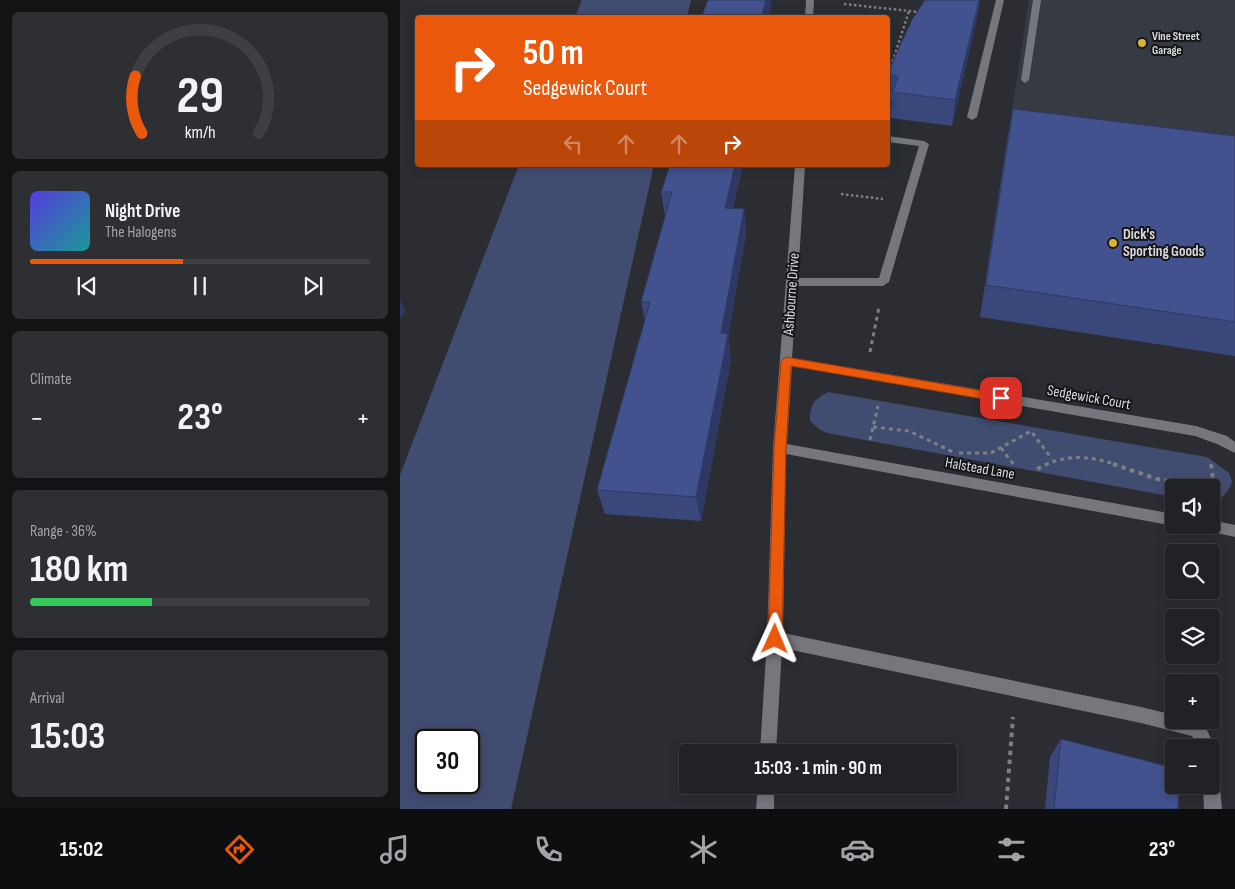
<!DOCTYPE html>
<html lang="en">
<head>
<meta charset="utf-8">
<style>
	body { margin:0; font-family:"Sofia Sans Condensed",sans-serif; background:#2d2f32; color:#f1f3f6; height:100vh; display:flex; flex-direction:column; font-size:19px; white-space:nowrap }
	* { box-sizing:border-box; margin:0 }
	p { font-size:16px; color:#a2a4a7 }
	.icon { flex:none; width:28px; height:28px; fill:none; stroke:currentColor; stroke-width:2; stroke-linecap:round; stroke-linejoin:round }
	.map { position:relative; flex:1; overflow:hidden }
	.drawer { display:flex; flex-direction:column; gap:12px; padding:12px; background:#121315; width:400px }
	.drawer>* { flex:none }
	.banner { position:absolute; left:15px; top:15px; width:475px; height:152px; border-radius:5px; box-shadow:0 2px 12px #0003,0 0 0 1px #3e3f43; background:#ea580c; color:#fff; overflow:hidden }
	.controls { position:absolute; left:765px; top:479px; display:grid; gap:10px }
	.controls a { display:grid; place-items:center; width:55px; height:55px; border-radius:5px; background:#212226; box-shadow:0 2px 12px #0003,0 0 0 1px #3e3f43; font-size:25px }
	.speed { position:absolute; left:15px; top:729px; display:flex; gap:10px; font-size:25px; font-weight:700; text-align:center }
	.speed>* { display:grid; place-content:center; width:65px; height:65px; border-radius:50%; background:#212226; box-shadow:0 2px 12px #0003,0 0 0 1px #3e3f43; line-height:1 }
	.speed .limit { border:2px solid #111; border-radius:8px; background:#fff; color:#111 }
	.pin { position:absolute; display:grid; place-items:center; width:42px; height:42px; color:#fff; margin:-21px; border-radius:10px; box-shadow:0 2px 8px #0006 }
	.me { position:absolute; width:55px; margin:-28px; rotate:1deg; stroke-linejoin:round; filter:drop-shadow(0 0 4px #0008) }
	.turn { display:flex; align-items:center; gap:18px; height:105px; padding:0 25px; font-size:22px }
	.turn .icon { width:65px; height:65px; stroke-width:2.5 }
	.turn b { display:block; font-size:35px; line-height:42px }
	.lanes { display:flex; align-items:center; height:48px; padding:0 25px; background:#0003; justify-content:center; gap:25px; direction:ltr }
	.lanes .off { opacity:.35 }
	.big { font-size:38px; font-weight:700; line-height:1.1 }
	.drawer .card { flex:1; display:flex; flex-direction:column; justify-content:center; gap:8px; min-width:0; padding:0 18px; border-radius:8px; background:#2d2f32 }
	.drawer .dial { align-items:center; gap:0 }
	.dial svg { height:130px; overflow:visible; fill:none; stroke:#3e3f43; stroke-width:7; stroke-linecap:round; text-anchor:middle }
	.dial text { fill:#f1f3f6; stroke:none }
	.song { display:flex; align-items:center; gap:15px }
	.cover { width:60px; height:60px; border-radius:8px; background:linear-gradient(135deg,hsl(250 70% 55%),hsl(180 70% 35%)) }
	.played { height:5px; border-radius:2px; background:linear-gradient(90deg,#ea580c 45%,#3e3f43 45%) }
	.keys { display:flex; justify-content:space-around; direction:ltr }
	.heat { display:flex; justify-content:space-between; align-items:center; font-size:28px; direction:ltr }
	.charge { height:8px; border-radius:4px; background:linear-gradient(90deg,#34c759 36%,#3e3f43 0) }
	.trip { position:absolute; left:279px; top:744px; width:278px; height:50px; border-radius:5px; background:#212226; box-shadow:0 2px 12px #0003,0 0 0 1px #3e3f43; font-weight:700; line-height:50px; text-align:center }
	.menu { display:flex; height:80px; justify-content:space-around; align-items:center; background:#0d0e0f; color:#a2a4a7 }
	.menu .icon { width:35px; height:35px }
	.menu .selected { color:#ea580c }
	.menu b { font-size:22px; color:#f1f3f6 }
	main { display:flex; flex:1; min-height:0 }
	.map>svg:first-child { display:block }
	.built { fill:#363a42 }
	.green { fill:#414c71; fill-rule:evenodd }
	.lines { fill:none; stroke-linecap:round; stroke-linejoin:round }
	.path-far2 { stroke:#7e7f83; stroke-width:2.5; stroke-dasharray:2.5 2.5; stroke-linecap:butt }
	.path-far1 { stroke:#7e7f83; stroke-width:3; stroke-dasharray:4 4; stroke-linecap:butt }
	.path { stroke:#7e7f83; stroke-width:4; stroke-dasharray:4.5 4.5; stroke-linecap:butt }
	.minor { fill:#75777c; fill-rule:evenodd }
	.wall { fill:#39477a }
	.shaded-wall { fill:#2e3963 }
	.building { fill:#42528e; stroke:#2e3963 }
	.route { fill:#ea580c; stroke:#983908 }
	.poi-dot { fill:#dab333; stroke:#151517; stroke-width:2 }
	.labels { text-anchor:middle; stroke-width:4; stroke-linejoin:round; paint-order:stroke }
	.far-poi-label { font-size:12px; font-weight:bold; fill:#d9dadd; stroke:#151517; text-anchor:start }
	.poi-label { font-size:15px; font-weight:bold; fill:#d9dadd; stroke:#151517; text-anchor:start }
	.street-label { font-size:15px; fill:#d9dadd; stroke:#151517 }
</style>
</head>
<body>
<main>
<section class="drawer">
<div class="card dial"><svg viewBox="0 0 100 80">
<path d="M14 69A42 42 0 1 1 86 69"/>
<path d="M14 69A42 42 0 0 1 10 34" stroke="#ea580c"/>
<text x="50" y="56" font-size="32" font-weight="700">29</text>
<text x="50" y="72" font-size="11">km/h</text>
</svg></div>
<div class="card">
<div class="song"><i class="cover"></i><div><b>Night Drive</b><p>The Halogens</p></div></div>
<div class="played"></div>
<div class="keys"><svg class="icon" aria-label="previous" viewBox="0 0 24 24"><path d="M18 5L8 12l10 7zM5 5v14"/></svg><svg class="icon" aria-label="pause" viewBox="0 0 24 24"><path d="M8 5v14M16 5v14"/></svg><svg class="icon" aria-label="next" viewBox="0 0 24 24"><path d="M6 5l10 7-10 7zM19 5v14"/></svg></div>
</div>
<div class="card"><p>Climate</p>
<div class="heat"><a>−</a><b class="big">23°</b><a>+</a></div>
</div>
<div class="card"><p>Range · 36%</p><b class="big">180 km</b><div class="charge"></div></div>
<div class="card"><p>Arrival</p><b class="big">15:03</b></div>
</section>
<div class="map">
<svg width="835" height="809" viewBox="0 0 835 809">
	<rect width="100%" height="100%" fill="#2c2d32"/>
	<path class="built" d="M629,0H835V356L580,317Z"/>
	<g class="green">
		<path d="M182,0H291L287,17H175Z"/>
		<path d="M119,165H254L111,809H0V475ZM26,740H69V782H26Z"/>
		<path d="M428,392L807,457L829,473L832,482C828,493 822,499 811,503V488H774V497L427,433L419,429L410,421C410,403 414,400 428,392Z"/>
	</g>
	<g class="lines">
		<g class="path-far2">
			<path d="M444,4L519,12"/>
			<path d="M488,76L509,11"/>
			<path d="M441,194L483,199"/>
		</g>
		<g class="path-far1">
			<path d="M470,352L479,307"/>
			<path d="M473,427L509,431L553,452"/>
			<path d="M470,440L478,406"/>
			<path d="M601,448L614,465"/>
			<path d="M559,453H591L631,431L652,459"/>
			<path d="M645,465C669,454 692,456 716,465"/>
		</g>
		<g class="path">
			<path d="M713,464L757,479L814,487"/>
			<path d="M811,464L816,502"/>
			<path d="M637,469L647,464"/>
			<path d="M606,809L613,717"/>
		</g>
		<g class="minor">
			<path d="M406,0H414L413,18H405Z"/>
			<path d="M596,0H604L577,117L572,120L567,117Z"/>
			<path d="M633,0H641L629,80L625,83L621,80Z"/>
			<path d="M488,136L524,141L529,144L489,282L483,286H397L392,358L796,426L827,436L835,442V453L817,444L795,436L392,366L387,444L774,514V525H777L774,526L386,454L383,633L741,707L774,715V720C803,720 804,721 815,748L813,754L811,755V748H798L792,736L741,723L382,648L376,752H360L367,639L373,448L395,165H405L398,278H479L519,146L488,142Z"/>
			<path d="M811,520L835,525V537L799,529L797,525H811Z"/>
			<path d="M811,767L817,769L819,775L822,809H804L803,785H811Z"/>
			<path d="M358,785H374V809H356Z"/>
		</g>
	</g>
	<g class="wall">
		<path d="M580,0L576,22L552,126L490,118L492,101L488,99V74Z"/>
		<path d="M613,109L835,136V356L580,317L607,141Z"/>
		<path d="M343,165L333,208L344,209L346,235L328,336L331,360L301,521L205,514L197,490L245,321L241,302L265,216L261,192Z"/>
		<path d="M661,739L778,809H645L650,757Z"/>
	</g>
	<g class="shaded-wall">
		<path d="M366,0H371V8L369,18H361Z"/>
		<path d="M580,0L576,22L552,126L555,100Z"/>
		<path d="M335,165H343L327,234L325,208Z"/>
		<path d="M344,209L346,235L328,336L331,360L301,521L296,497L321,333Z"/>
		<path d="M0,300L5,311L0,319Z"/>
	</g>
	<g class="building">
		<path d="M308,0H366L361,18H301Z"/>
		<path d="M525,0H579L555,100L492,92L498,77L488,74L496,54L513,18Z"/>
		<path d="M613,109L835,136V322L586,285Z"/>
		<path d="M270,165H335L325,208L344,209L321,333L328,334L296,497L197,490L250,302H241L272,192H261Z"/>
		<path d="M661,739L774,768V785H779L778,809H654Z"/>
	</g>
	<path class="route" d="M386,357L601,394L607,398L601,402L391,366L386,448L382,639L380,644L375,646L370,644L368,639L374,448L381,361Z"/>
	<g class="poi-dot">
		<circle cx="742" cy="43" r="5"/>
		<circle cx="713" cy="243" r="5"/>
	</g>
	<g class="labels">
		<g class="far-poi-label">
			<text x="752" y="40">Vine Street<tspan x="752" dy="14">Garage</tspan></text>
		</g>
		<g class="poi-label">
			<text x="723" y="239">Dick's<tspan x="723" dy="17">Sporting Goods</tspan></text>
		</g>
		<g class="street-label">
			<text transform="translate(391 294) rotate(-86)" y="5">Ashbourne Drive</text>
			<text transform="translate(689 397) rotate(10)" y="5">Sedgewick Court</text>
			<text transform="translate(580 468) rotate(10)" y="5">Halstead Lane</text>
		</g>
	</g>
</svg>
<div class="controls">
<a><svg class="icon" aria-label="sound" viewBox="0 0 24 24"><path d="M4 9h4l5-4v14l-5-4H4zM17 9q2 3 0 6"/></svg></a>
<a><svg class="icon" aria-label="search" viewBox="0 0 24 24"><circle cx="10" cy="10" r="6"/><path d="M15 15l6 6"/></svg></a>
<a><svg class="icon" aria-label="layers" viewBox="0 0 24 24"><path d="M12 4l9 5-9 5-9-5zM3 14l9 5 9-5"/></svg></a>
<a>+</a>
<a>−</a>
</div>
<div class="speed"><div class="limit">30</div></div>
<div class="pin" style="left:601px;top:398px;background:#d93025"><svg class="icon" aria-label="arrive" viewBox="0 0 24 24"><path d="M6 21V4h12l-3 4 3 4H6"/></svg></div>
<svg class="me" style="left:375px;top:639px" viewBox="-20 -20 40 40"><path d="M0-17L14 15 0 8-14 15z" fill="#ea580c" stroke="#fff" stroke-width="4"/></svg>
<div class="trip">15:03 · 1 min · 90 m</div>
<div class="banner">
<div class="turn"><svg class="icon" aria-label="right" viewBox="0 0 24 24"><path d="M7 20v-9h11M14 6l5 5-5 5"/></svg><div><b>50 m</b>Sedgewick Court</div></div>
<div class="lanes"><svg class="icon off" aria-label="left" viewBox="0 0 24 24"><path d="M17 20v-9H6M10 6l-5 5 5 5"/></svg><svg class="icon off" aria-label="ahead" viewBox="0 0 24 24"><path d="M12 20V5M6 11l6-6 6 6"/></svg><svg class="icon off" aria-label="ahead" viewBox="0 0 24 24"><path d="M12 20V5M6 11l6-6 6 6"/></svg><svg class="icon" aria-label="right" viewBox="0 0 24 24"><path d="M7 20v-9h11M14 6l5 5-5 5"/></svg></div>
</div>
</div>
</main>
<nav class="menu">
<b>15:02</b>
<svg class="icon selected" aria-label="directions" viewBox="0 0 24 24"><path d="M12 3l9 9-9 9-9-9zM9 14v-3h6M13 9l2 2-2 2"/></svg>
<svg class="icon" aria-label="music" viewBox="0 0 24 24"><path d="M9 18V5l10-2v13"/><circle cx="6" cy="18" r="3"/><circle cx="16" cy="16" r="3"/></svg>
<svg class="icon" aria-label="phone" viewBox="0 0 24 24"><path d="M5 4h4l2 5-3 2q2 4 5 5l2-3 5 2v4C11 20 4 13 5 4z"/></svg>
<svg class="icon" aria-label="climate" viewBox="0 0 24 24"><path d="M12 3v18M4 7l16 10M4 17L20 7"/></svg>
<svg class="icon" aria-label="car" viewBox="0 0 24 24"><path d="M5 17H2v-5l4-1 3-4h7l3 4 3 1v5h-3M9 17h6M6 11h13"/><circle cx="7" cy="17" r="2"/><circle cx="17" cy="17" r="2"/></svg>
<svg class="icon" aria-label="filters" viewBox="0 0 24 24"><path d="M4 7h16M4 17h16"/><circle cx="9" cy="7" r="2"/><circle cx="15" cy="17" r="2"/></svg>
<b>23°</b>
</nav>
</body>
</html>
